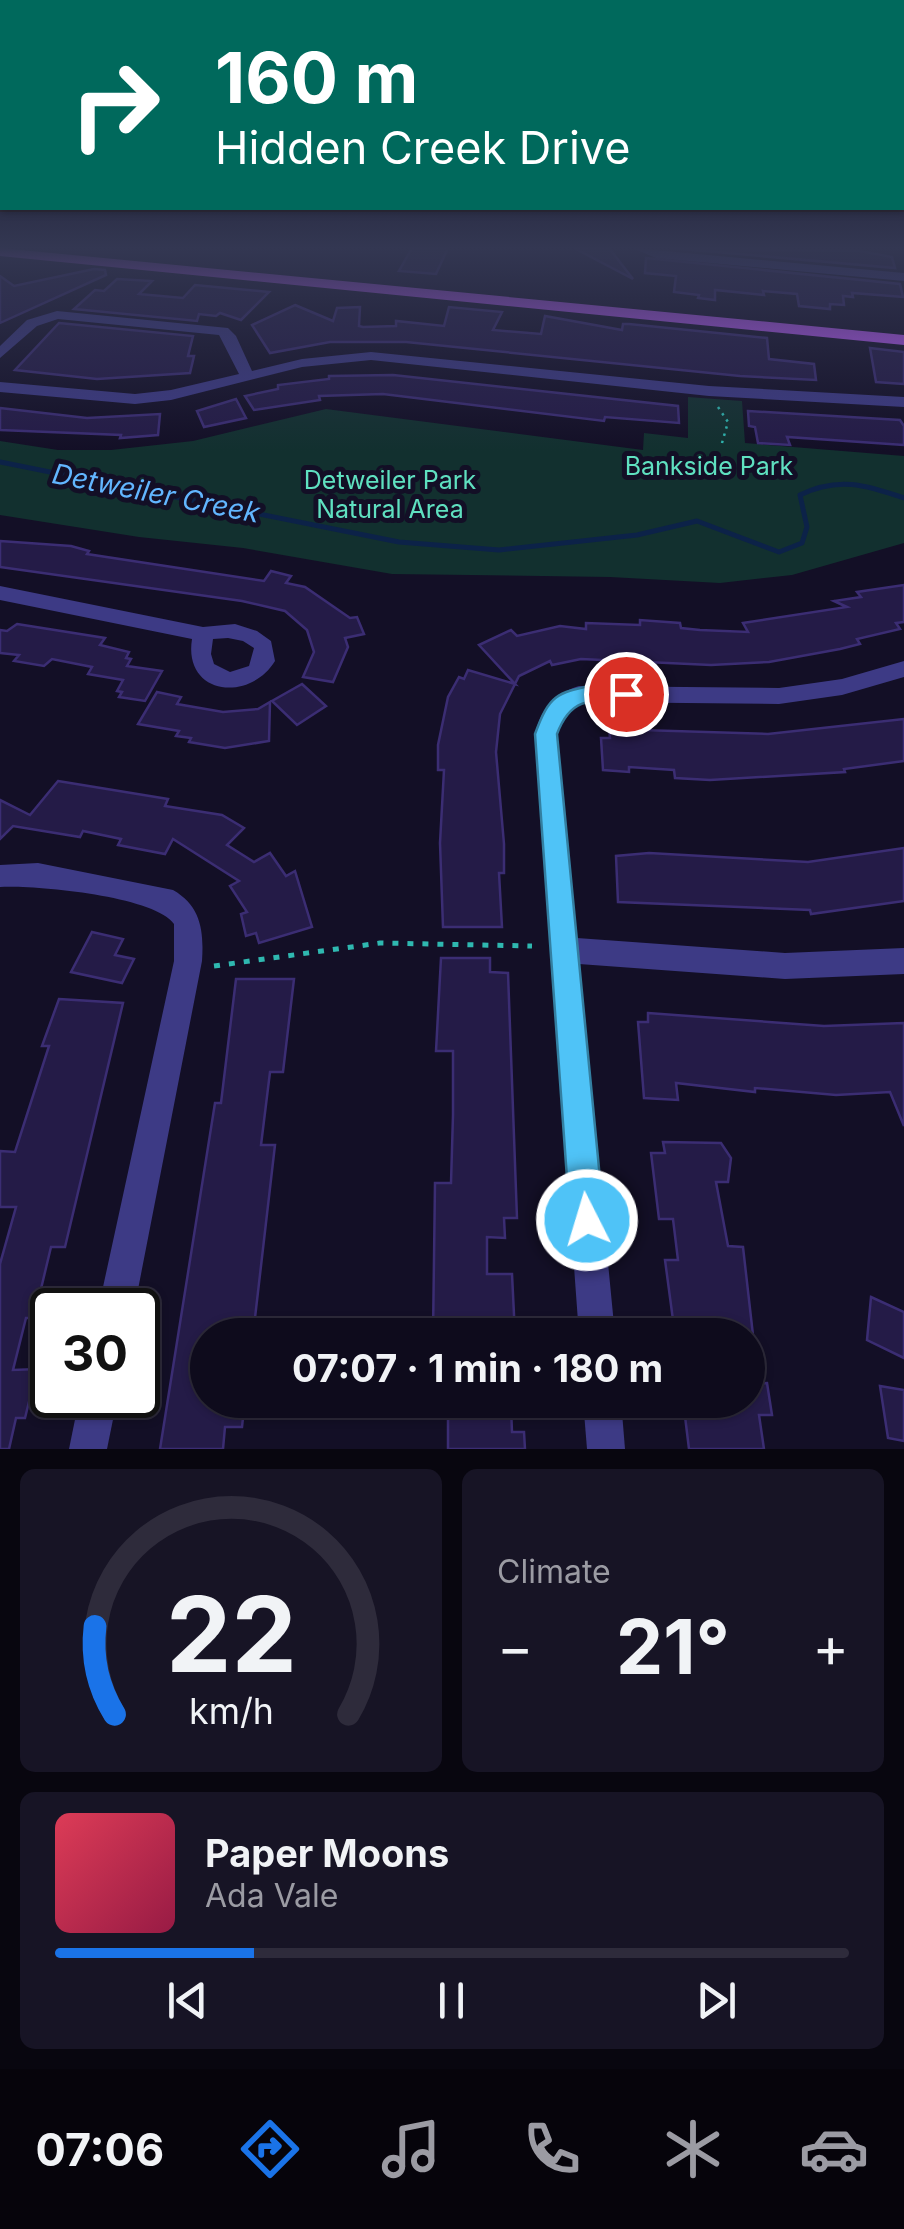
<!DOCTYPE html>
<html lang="en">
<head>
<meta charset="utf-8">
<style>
	body { margin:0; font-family:Inter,sans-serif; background:#171425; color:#f1f3f6; height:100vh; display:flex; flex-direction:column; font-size:38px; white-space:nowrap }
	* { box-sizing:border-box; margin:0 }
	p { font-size:32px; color:#9b9ba3 }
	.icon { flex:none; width:55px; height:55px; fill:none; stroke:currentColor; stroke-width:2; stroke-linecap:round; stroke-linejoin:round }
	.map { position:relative; height:1449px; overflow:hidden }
	.sheet { display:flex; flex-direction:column; gap:20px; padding:20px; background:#08060f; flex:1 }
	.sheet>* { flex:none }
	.banner { position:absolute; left:0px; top:0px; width:905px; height:210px; box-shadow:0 2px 8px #0004,0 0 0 2px #2e2b3b; background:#00695c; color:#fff; overflow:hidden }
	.speed { position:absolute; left:30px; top:1288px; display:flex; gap:20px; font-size:50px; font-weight:700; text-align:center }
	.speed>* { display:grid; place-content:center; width:130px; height:130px; border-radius:50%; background:#0e0b1c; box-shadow:0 2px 8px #0004,0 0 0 2px #2e2b3b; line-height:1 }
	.speed .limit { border:5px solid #111; border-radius:15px; background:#fff; color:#111 }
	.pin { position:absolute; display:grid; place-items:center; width:85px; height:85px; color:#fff; margin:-42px; border:5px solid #fff; border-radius:50%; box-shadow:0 2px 10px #0007 }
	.me { position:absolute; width:110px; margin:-55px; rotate:355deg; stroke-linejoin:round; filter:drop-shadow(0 0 8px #0008) }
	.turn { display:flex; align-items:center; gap:35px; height:210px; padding:0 50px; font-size:45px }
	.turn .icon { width:130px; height:130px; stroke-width:2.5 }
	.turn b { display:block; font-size:70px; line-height:85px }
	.big { font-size:75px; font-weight:700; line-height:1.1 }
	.sheet .card { flex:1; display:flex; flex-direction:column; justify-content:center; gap:15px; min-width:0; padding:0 35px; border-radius:15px; background:#171425 }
	.sheet .dial { align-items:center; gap:0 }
	.dial svg { height:260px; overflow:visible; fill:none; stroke:#2e2b3b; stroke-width:7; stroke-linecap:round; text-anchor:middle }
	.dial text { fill:#f1f3f6; stroke:none }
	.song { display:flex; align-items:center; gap:30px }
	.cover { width:120px; height:120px; border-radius:15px; background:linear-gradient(135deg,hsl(350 70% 55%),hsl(340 70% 35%)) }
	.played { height:10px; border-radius:5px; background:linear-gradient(90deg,#1a73e8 25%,#2e2b3b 25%) }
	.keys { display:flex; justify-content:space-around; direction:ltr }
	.heat { display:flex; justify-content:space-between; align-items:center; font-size:55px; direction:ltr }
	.sheet .tiles { flex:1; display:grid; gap:20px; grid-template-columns:1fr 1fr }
	.card:last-child { grid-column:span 2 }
	.trip { position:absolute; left:190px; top:1318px; width:575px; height:100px; border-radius:50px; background:#0e0b1c; box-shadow:0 2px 8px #0004,0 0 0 2px #2e2b3b; font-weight:700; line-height:100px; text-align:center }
	.dock { display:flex; height:160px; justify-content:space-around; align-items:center; background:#06040b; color:#9b9ba3 }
	.dock .icon { width:70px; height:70px }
	.dock .on { color:#1a73e8 }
	.dock b { font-size:45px; color:#f1f3f6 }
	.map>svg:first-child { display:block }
	.green { fill:#12302f }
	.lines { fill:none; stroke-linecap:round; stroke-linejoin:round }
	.stream { stroke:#0c2248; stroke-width:5 }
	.building { fill:#241b47; stroke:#3b2d73; stroke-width:2.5 }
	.path-far1 { stroke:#2fb8b0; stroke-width:2.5; stroke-dasharray:2.5 5; stroke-linecap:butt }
	.path { stroke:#2fb8b0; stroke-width:5; stroke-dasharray:6 9; stroke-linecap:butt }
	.minor { fill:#3d3a85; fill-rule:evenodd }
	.major { fill:#c25bff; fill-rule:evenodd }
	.route { fill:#4fc3f7; stroke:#337fa1; stroke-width:2.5 }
	.labels { text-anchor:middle; stroke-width:10; stroke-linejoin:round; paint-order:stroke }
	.far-park-label { font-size:25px; fill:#5fe0c0; stroke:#130f26 }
	.far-water-label { font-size:28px; font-style:italic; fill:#62b6ff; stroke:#130f26 }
</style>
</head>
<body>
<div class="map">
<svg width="904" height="1449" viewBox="0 0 904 1449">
	<rect width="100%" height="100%" fill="#130f26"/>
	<path class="green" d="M688,397L742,401L745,443L904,456V543L792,575L720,583L610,577L392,574L243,548L139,537L0,515V441L58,450H111L193,441L326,409L643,450L644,433L688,438Z"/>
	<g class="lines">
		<path class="stream" d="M0,462L399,542L499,550L637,535L697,521L779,552L802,543L807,527L800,495C838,476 866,485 904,498"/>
	</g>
	<g class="building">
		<path d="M412,248H448L436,274L399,271Z"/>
		<path d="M574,248H609L633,279Z"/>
		<path d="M671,248L860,251L892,257L895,268Z"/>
		<path d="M646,258L900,284L903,297L852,293L853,297L843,296L844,305L830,304V309L799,306L797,294L763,291L764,295L715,290V300L698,298L699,295L674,292L676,276L645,273Z"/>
		<path d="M94,269L105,270L106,275L0,323V276L14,286Z"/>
		<path d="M117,279L152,281L139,294L183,298L195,285L269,292L241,320L220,313L216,316L199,314L197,321L74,309L95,290L104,291Z"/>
		<path d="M295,305L333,321L337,308L360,307L359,326L363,327L396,326V321L444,326L449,307L502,312L493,330L541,334L545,316L622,330L623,324H629L767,338L769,359L814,364L816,380L740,376L406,342H330L270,353L252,325Z"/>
		<path d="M59,323L193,336L188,356H194L190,373L97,379L15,370Z"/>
		<path d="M870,348L904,352V384L876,382Z"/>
		<path d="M393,375L678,406L679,423L605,417L604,421L383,394L319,396L320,400L254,410L245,396L278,389V385L329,379V376Z"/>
		<path d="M236,399L246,418L204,427L197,411Z"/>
		<path d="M0,408L87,418L160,414L158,435L120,438L121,435L0,430Z"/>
		<path d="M748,411L900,420L904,426V445L787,437L790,445L758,443L755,427L749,426Z"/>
		<path d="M0,541L71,546L89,551L87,554L264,581L271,571L291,576L286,583L305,587L350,618L357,617L364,634L345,638L348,647L333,682L303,677L314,652L307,630L285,611L242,601L0,567Z"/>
		<path d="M904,585V622L896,623L900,629L857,639L860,644L840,649L769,662L711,665L581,659L552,665L550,661L519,676L500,714L496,752L504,844V873H499L502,927H443L440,843L444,770H438V745L448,697L459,677L464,679L468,670L515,684L479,645L511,630L517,636L560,626L586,629V623L640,625V620L680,623L681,628L700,630L748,632L743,623L847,607L834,601L861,597L857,592Z"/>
		<path d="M17,624L105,638L100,645L129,652L126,658L131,659L127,666L162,671L145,701L119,697L122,692L117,691L123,680L88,674L92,667L52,659L44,666L14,661L19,655L0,653V630L7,631Z"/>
		<path d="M302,684L326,706L297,725L272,701Z"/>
		<path d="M157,692L181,697L177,704L223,712L258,709L270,702L269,741L225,748L189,742L191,738L176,736L179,731L138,724Z"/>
		<path d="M904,719V761L844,769L845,772L710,780L675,778L674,770L629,767V772L603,770L601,738H610L609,729L768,734Z"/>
		<path d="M58,781L168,799L165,806L222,815L244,828L227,845L254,862L270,853L286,876L295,871L312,927L259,943L256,933L246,936L241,914L247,912L230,886L239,881L173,839L165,854L118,845L121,839L83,831L80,837L13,826L0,839V800L30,815Z"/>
		<path d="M904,848V901L811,914L810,910L618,902L616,856L649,853L808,862Z"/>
		<path d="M92,932L123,939L115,955L134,959L122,983L71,972Z"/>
		<path d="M441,958H490V972L508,973L517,1218H504L505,1238L487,1237V1274H512L515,1335H433L435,1183H451L453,1115V1051H436Z"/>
		<path d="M236,979H294L283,1072H270L261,1145H275L253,1335H208V1400H245L242,1427H225L223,1449H160L215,1103H221Z"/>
		<path d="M59,999L123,1003L65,1247H51L40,1293H55L49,1318H26L13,1370L37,1369L25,1418H16L9,1449H0V1264L16,1207H0V1151L15,1152L49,1046H42Z"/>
		<path d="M648,1013L824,1026L904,1023V1126L890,1092L836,1095L755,1088V1092L676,1083L678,1100L644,1098L638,1022H648Z"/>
		<path d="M663,1142L721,1143L731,1158L728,1182H716L728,1246L743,1247L753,1335H675L665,1260H678L673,1219H659L651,1153H665Z"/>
		<path d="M871,1297L904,1312V1358L867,1340Z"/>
		<path d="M767,1383L772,1415H759L764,1449H689L683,1400H748V1384Z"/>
		<path d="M880,1386L904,1390V1441L888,1438Z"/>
		<path d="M448,1407H511L512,1432H524L525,1449H448Z"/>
	</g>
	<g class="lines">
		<path class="path-far1" d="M718,407L728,422L722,443"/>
		<path class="path" d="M214,966L380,943L532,946"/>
		<g class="minor">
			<path d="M632,248L904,273V281L656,258Z"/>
			<path d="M57,311L228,328L236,336L252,371L302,359L371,352L709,386L904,397V407L709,396L371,360L302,367L171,400L135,404L0,392V382L135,394L171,390L239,374L219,335L58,319L37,326L0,358V346L27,320Z"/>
			<path d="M0,586L203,627L235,624L257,631L271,641L275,661C249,703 183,695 192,639L0,600ZM228,638L243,641L254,648L249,666L230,672L214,664L211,654L213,639Z"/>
			<path d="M904,661V677L842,695L779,704L581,702L564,715L557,734L577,938L785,953L904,948V974L785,979L579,964L615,1335H579L535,734C541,709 554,694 579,686L779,688L842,679Z"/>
			<path d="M38,863L173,890C201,906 204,931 202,961L134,1310H98L174,961V924C155,896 35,885 0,887V865Z"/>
			<path d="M80,1395H118L107,1449H69Z"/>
			<path d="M583,1400H621L625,1449H587Z"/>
		</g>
		<path class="major" d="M0,248L904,335V345L0,256Z"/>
	</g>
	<linearGradient id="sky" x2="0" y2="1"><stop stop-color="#0a0815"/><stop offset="0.55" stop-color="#333752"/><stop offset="1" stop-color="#333752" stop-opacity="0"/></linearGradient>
	<rect width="904" height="451" fill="url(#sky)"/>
	<path class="route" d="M598,684L626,686L637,694L626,702C590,700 571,697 557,734L604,1220L599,1232L587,1237L575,1232L570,1220L535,734C550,693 557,693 598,684Z"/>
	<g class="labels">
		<g class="far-park-label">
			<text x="709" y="475">Bankside Park</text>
			<text x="390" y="489">Detweiler Park<tspan x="390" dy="29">Natural Area</tspan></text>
		</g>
		<g class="far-water-label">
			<text transform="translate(156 493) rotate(11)" y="10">Detweiler Creek</text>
		</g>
	</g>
</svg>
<div class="speed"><div class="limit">30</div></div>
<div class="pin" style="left:626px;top:694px;background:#d93025"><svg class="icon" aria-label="arrive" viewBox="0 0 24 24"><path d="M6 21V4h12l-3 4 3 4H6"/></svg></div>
<svg class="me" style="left:587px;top:1220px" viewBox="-20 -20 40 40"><circle r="17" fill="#4fc3f7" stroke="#fff" stroke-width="3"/><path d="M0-11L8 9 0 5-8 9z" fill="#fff"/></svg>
<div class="trip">07:07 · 1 min · 180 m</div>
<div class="banner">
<div class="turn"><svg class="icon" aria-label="right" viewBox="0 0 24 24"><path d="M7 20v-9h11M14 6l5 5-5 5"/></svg><div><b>160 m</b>Hidden Creek Drive</div></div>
</div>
</div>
<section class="sheet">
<div class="tiles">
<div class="card dial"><svg viewBox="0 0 100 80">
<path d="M14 69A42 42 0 1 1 86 69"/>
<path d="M14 69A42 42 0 0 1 8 42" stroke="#1a73e8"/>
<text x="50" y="56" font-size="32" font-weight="700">22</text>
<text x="50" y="72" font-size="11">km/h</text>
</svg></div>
<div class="card"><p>Climate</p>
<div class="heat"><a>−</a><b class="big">21°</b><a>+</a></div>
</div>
<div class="card">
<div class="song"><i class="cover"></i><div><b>Paper Moons</b><p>Ada Vale</p></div></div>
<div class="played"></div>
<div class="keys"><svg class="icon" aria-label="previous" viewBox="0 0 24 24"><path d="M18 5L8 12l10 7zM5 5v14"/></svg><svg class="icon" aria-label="pause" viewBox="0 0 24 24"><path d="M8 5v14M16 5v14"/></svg><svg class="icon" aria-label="next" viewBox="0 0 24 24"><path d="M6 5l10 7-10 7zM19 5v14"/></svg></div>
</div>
</div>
</section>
<nav class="dock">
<b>07:06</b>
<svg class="icon on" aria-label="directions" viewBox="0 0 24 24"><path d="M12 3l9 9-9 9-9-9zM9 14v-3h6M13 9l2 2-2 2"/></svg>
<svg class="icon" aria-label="music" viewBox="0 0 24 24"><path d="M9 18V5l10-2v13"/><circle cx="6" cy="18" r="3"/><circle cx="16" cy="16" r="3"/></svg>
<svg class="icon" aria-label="phone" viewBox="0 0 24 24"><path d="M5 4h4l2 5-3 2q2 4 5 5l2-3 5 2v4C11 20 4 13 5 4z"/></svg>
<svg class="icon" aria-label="climate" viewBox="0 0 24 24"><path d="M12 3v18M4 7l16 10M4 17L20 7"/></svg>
<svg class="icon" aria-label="car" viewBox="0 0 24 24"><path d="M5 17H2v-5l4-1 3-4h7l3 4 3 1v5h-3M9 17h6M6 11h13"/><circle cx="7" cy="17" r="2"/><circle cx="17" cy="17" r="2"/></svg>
</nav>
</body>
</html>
